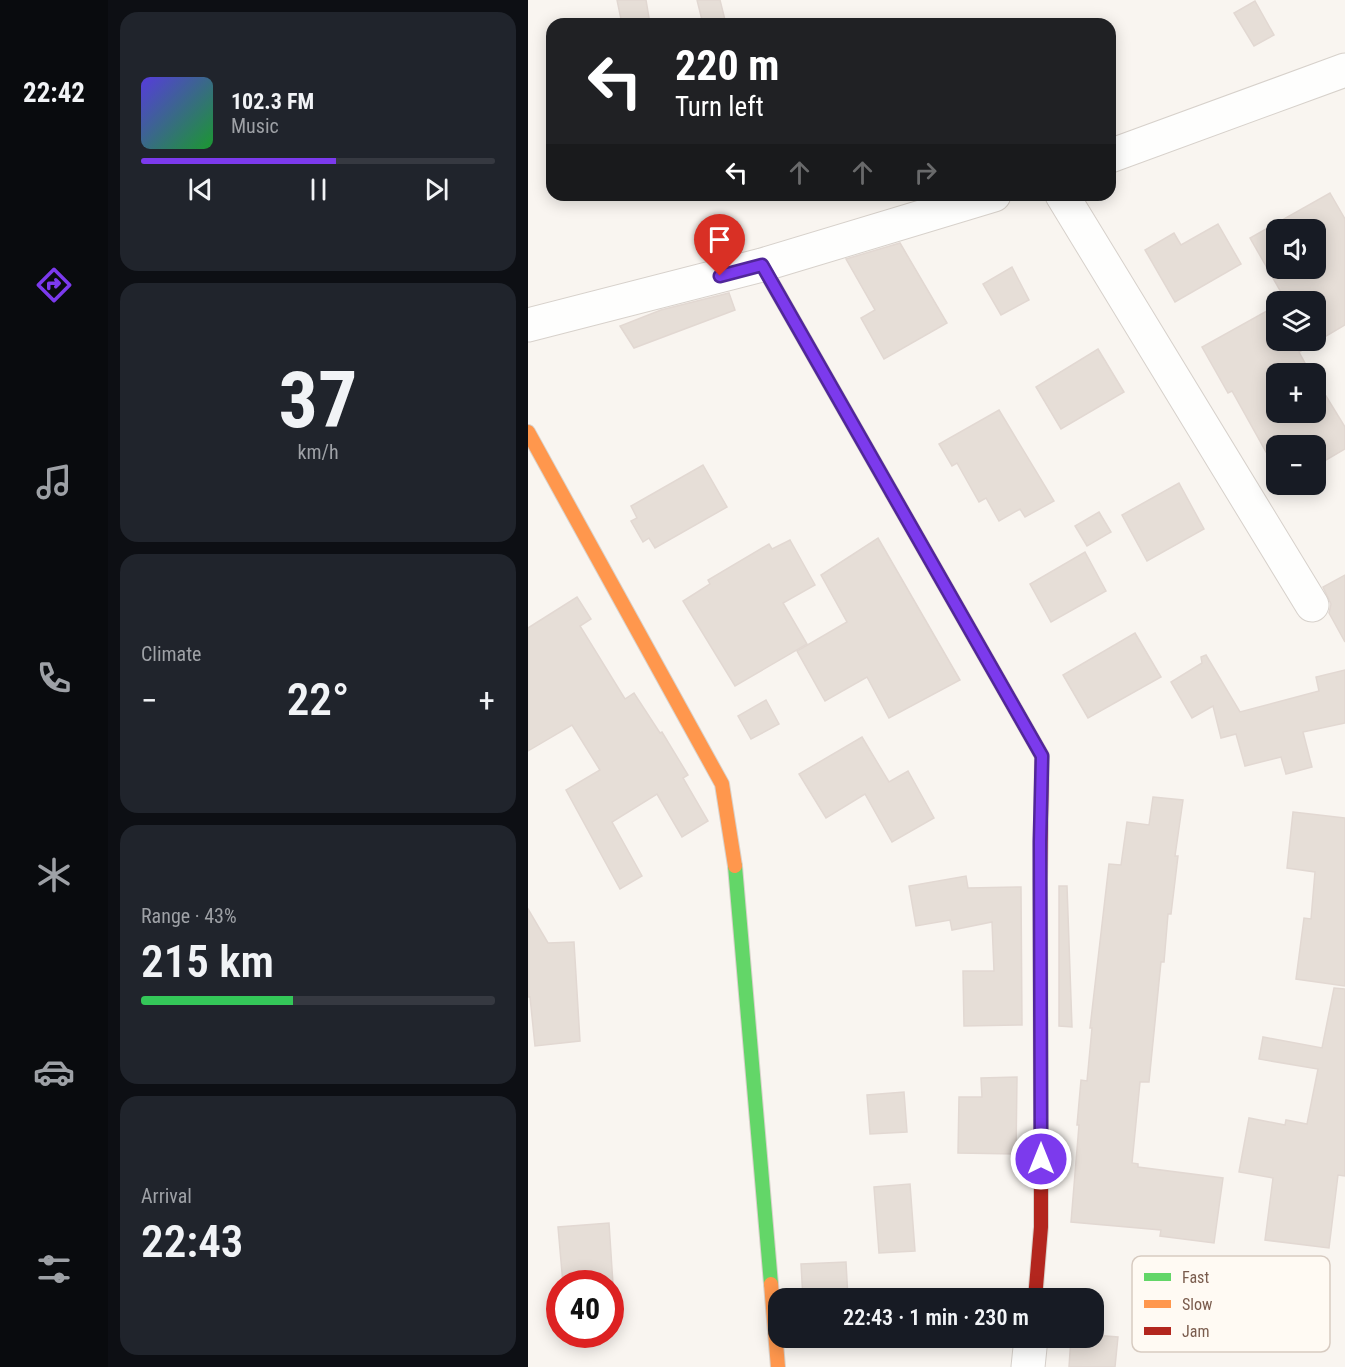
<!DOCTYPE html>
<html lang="en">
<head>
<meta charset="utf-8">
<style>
	body { margin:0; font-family:"Roboto Condensed",sans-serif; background:#20242c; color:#f1f3f6; height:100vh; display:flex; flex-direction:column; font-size:22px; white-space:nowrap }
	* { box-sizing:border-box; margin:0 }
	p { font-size:20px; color:#9ea1a6 }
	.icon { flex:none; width:33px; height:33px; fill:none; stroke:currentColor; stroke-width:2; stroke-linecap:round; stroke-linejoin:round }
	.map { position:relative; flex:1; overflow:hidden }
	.drawer { display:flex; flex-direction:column; gap:12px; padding:12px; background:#0d0f14; width:420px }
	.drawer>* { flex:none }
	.guide { position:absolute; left:18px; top:18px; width:570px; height:183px; border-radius:18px; box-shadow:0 3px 15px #0003; background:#202124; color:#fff; overflow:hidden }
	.fabs { position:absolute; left:738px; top:219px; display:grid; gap:12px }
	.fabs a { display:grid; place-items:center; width:60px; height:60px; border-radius:12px; background:#171b24; box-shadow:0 3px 15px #0003; font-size:30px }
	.speed { position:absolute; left:18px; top:1270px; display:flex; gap:12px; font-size:30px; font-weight:700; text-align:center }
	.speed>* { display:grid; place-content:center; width:78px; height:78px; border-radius:50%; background:#171b24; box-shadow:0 3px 15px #0003; line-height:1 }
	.speed .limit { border:9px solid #d22; background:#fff; color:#111 }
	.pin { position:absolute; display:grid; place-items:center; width:51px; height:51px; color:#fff; margin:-62px -26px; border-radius:50% 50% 50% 0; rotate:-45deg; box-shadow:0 0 6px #0007 }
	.pin .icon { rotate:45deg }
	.me { position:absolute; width:66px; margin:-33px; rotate:0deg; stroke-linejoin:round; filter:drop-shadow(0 0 4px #0008) }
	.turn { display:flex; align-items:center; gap:21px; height:126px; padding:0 30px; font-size:27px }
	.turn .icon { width:78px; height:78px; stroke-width:2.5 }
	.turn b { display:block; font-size:42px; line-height:51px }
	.lanes { display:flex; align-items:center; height:57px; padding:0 30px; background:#0003; justify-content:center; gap:30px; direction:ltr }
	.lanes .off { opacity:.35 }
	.big { font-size:45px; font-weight:600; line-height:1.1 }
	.drawer .widget { flex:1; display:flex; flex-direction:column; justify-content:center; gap:9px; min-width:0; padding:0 21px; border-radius:18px; background:#20242c }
	.drawer .dial { align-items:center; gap:0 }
	.dial b { font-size:78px; line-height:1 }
	.song { display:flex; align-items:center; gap:18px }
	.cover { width:72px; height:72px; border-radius:9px; background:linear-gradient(135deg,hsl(250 70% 55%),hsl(130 70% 35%)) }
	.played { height:6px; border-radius:3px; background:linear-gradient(90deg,#7c3aed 55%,#363941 55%) }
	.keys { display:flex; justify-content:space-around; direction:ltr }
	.heat { display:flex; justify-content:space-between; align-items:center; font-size:33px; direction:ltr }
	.charge { height:9px; border-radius:4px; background:linear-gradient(90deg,#34c759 43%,#363941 0) }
	.trip { position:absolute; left:240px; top:1288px; width:336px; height:60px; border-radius:18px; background:#171b24; box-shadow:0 3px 15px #0003; font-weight:600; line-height:60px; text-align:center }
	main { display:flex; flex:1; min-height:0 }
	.dock { display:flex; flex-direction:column; width:108px; justify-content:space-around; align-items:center; background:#090b0e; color:#9ea1a6 }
	.dock .icon { width:42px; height:42px }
	.dock .active { color:#7c3aed }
	.dock b { font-size:27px; color:#f1f3f6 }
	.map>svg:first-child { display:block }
	.building { fill:#e6ded7; stroke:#e2d8d2; stroke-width:1.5; fill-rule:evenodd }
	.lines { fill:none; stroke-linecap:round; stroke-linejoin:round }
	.street-casing { stroke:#d7d1cb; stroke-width:35 }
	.fast-casing { stroke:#d9d2cb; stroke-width:16 }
	.slow-casing { stroke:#d9d2cb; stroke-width:16 }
	.jam-casing { stroke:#d9d2cb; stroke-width:16 }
	.street { stroke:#fefefd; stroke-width:33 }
	.fast { stroke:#63d668; stroke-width:14 }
	.slow { stroke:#ff974d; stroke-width:14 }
	.jam { stroke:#b3261e; stroke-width:14 }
	.route-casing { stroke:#51269a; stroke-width:15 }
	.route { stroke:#7c3aed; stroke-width:10 }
	.key { fill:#fffaf3; stroke:#d7cbc1; stroke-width:1.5 }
	.key-label { font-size:16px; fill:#7a5c4d }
</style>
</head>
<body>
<main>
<nav class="dock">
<b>22:42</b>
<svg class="icon active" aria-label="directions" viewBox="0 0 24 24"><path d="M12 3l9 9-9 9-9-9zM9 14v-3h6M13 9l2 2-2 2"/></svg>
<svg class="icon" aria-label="music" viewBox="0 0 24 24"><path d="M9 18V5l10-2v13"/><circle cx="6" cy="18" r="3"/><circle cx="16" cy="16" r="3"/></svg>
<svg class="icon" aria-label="phone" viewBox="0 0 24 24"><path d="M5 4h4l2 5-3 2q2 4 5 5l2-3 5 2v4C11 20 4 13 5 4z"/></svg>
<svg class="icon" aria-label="climate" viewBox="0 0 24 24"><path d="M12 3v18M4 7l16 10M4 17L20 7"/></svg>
<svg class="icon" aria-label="car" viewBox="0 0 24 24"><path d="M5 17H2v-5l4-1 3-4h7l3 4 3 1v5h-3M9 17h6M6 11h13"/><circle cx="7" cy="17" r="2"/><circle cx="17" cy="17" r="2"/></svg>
<svg class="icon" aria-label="filters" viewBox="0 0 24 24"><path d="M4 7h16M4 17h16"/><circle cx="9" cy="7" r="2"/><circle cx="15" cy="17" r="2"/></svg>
</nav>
<section class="drawer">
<div class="widget">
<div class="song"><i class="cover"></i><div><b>102.3 FM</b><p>Music</p></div></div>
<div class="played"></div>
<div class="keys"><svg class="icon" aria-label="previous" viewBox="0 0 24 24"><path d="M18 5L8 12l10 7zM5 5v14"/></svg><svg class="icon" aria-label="pause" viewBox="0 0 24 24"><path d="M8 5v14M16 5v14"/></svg><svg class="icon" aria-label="next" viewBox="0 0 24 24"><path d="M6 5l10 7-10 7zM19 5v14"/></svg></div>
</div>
<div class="widget dial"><b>37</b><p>km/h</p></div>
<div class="widget"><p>Climate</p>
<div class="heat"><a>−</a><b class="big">22°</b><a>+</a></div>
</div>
<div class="widget"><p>Range · 43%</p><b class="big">215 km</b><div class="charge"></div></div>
<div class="widget"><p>Arrival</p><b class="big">22:43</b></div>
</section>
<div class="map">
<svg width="817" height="1367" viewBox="0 0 817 1367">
	<rect width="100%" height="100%" fill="#f9f5f0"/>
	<g class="building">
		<path d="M89,0H118L122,24H94Z"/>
		<path d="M169,0H192L198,24H175Z"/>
		<path d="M727,1L746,35L726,46L706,13Z"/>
		<path d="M802,193L817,219V325L771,352L783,374H748V412H788V382L796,397L798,396L817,427V449L788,466V446H748V470L704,391L700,393L674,347L748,306V340H788V302H756L758,301L722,238ZM748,230H788V268H748Z"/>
		<path d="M690,224L713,264L647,302L617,250L646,233L653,245Z"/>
		<path d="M372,243L419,323L356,359L333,318L347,310L318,259Z"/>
		<path d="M484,267L501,300L473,315L455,284Z"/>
		<path d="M201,293L207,310L106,348L92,326L133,310Z"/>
		<path d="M570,349L596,392L533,429L508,387Z"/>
		<path d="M471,410L526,501L497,517L492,509L471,521L458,498L451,502L429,463L424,466L411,444Z"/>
		<path d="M175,465L199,507L127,548L121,538L115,542L103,521L109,518L103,506Z"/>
		<path d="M651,483L676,529L619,561L594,515Z"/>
		<path d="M571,512L583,532L559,546L547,526Z"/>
		<path d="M350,538L432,680L361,718L339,677L297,701L269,651L319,622L293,575Z"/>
		<path d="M262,540L287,585L255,603L279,644L207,686L155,601L182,584L180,580L241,544L244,549Z"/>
		<path d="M557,552L578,591L523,622L502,584Z"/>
		<path d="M817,575V642L801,613L803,604L795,587Z"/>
		<path d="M49,597L63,619L52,626L97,699L106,693L132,733L134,732L160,775L155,778L180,821L154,837L129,794L84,822L114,876L92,889L38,790L72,770L44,725L0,751V628Z"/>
		<path d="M607,633L633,677L560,718L535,675Z"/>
		<path d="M678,655L712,712L791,691L788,677L817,670V723L775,732L784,767L758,774L753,757L717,766L708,734L693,738L685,706L664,718L643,682L674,663L673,657Z"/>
		<path d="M238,700L251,724L223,739L210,716Z"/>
		<path d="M334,737L361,782L380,771L406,818L364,842L337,794L298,818L271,774Z"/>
		<path d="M625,797L655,800L647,856H650L643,914H640L636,962H633L621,1082H612L604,1163L610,1164V1167L695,1178L686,1243L632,1236L633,1230L543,1222L551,1125H549L553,1080L559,1081L564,1028H562L581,864L593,865L599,822L621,825Z"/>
		<path d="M765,812L817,818V986L768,979L776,918L783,919L787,872L759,868Z"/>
		<path d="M438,876L440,888L493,887L494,1025L436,1026L435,971H466L464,922L424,930L422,920L388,926L381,886Z"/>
		<path d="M531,886H539L544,1027L531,1026Z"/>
		<path d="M0,909L20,943L46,942L52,1041L7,1046L2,997H0Z"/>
		<path d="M806,988L817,989V1176L810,1175L801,1248L737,1240L745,1178L711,1172L721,1118L757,1125L758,1120L779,1124L790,1069L731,1059L735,1037L794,1048Z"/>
		<path d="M489,1077L488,1154L430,1153L431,1097H454L453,1078Z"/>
		<path d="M376,1092L379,1132L342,1134L339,1095Z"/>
		<path d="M382,1184L387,1251L351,1253L346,1187Z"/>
		<path d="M81,1223L85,1284H35L30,1227Z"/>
		<path d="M318,1262L320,1299H275L273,1264Z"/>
		<path d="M566,1335L590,1337L587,1367H541L543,1338H566Z"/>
	</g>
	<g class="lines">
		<g class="street-casing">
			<g id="street">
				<path d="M582,156L817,70"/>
				<path d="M534,195L784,605"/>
				<path d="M0,325L234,265L466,195"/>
				<path d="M500,1367L503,1338"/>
			</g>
		</g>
		<g class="fast-casing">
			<g id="fast">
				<path d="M234,265L364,493"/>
				<path d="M207,866L243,1284"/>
			</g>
		</g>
		<g class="slow-casing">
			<g id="slow">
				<path d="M0,432L194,784L207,866"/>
				<path d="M512,881L513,1108"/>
				<path d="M243,1284L250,1367"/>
			</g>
		</g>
		<g class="jam-casing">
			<g id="jam">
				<path d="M364,493L514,756L512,881"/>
				<path d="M507,1299L513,1227V1108"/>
			</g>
		</g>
		<use href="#street" class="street"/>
		<use href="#fast" class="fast"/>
		<use href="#slow" class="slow"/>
		<use href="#jam" class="jam"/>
	</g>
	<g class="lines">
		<g class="route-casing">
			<path id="route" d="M192,276L234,265L514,756L512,842L513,1159"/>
		</g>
		<use href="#route" class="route"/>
	</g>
	<rect x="604" y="1256" width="198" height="96" rx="9" class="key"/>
	<rect x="616" y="1273" width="27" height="8" fill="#63d668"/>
	<rect x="616" y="1300" width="27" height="8" fill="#ff974d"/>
	<rect x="616" y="1327" width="27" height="8" fill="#b3261e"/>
	<g class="key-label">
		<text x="654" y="1283">Fast</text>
		<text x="654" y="1310">Slow</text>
		<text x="654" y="1337">Jam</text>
	</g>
</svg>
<div class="fabs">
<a><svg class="icon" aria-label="sound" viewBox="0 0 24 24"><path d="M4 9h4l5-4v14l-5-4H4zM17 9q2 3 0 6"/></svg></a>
<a><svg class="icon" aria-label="layers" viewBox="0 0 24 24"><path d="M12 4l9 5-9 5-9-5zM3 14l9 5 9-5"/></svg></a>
<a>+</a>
<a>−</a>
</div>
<div class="speed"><div class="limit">40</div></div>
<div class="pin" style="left:192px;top:276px;background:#d93025"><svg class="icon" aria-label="arrive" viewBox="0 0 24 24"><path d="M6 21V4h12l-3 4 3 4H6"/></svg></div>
<svg class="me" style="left:513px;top:1159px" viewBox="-20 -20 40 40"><circle r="17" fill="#7c3aed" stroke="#fff" stroke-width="3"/><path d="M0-11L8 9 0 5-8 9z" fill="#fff"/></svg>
<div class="trip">22:43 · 1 min · 230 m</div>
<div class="guide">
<div class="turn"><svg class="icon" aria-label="left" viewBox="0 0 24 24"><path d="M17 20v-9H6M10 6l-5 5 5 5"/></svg><div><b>220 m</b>Turn left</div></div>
<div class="lanes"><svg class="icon" aria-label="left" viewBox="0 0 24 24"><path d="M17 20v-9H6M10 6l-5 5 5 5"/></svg><svg class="icon off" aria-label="ahead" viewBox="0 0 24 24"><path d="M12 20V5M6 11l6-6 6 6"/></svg><svg class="icon off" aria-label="ahead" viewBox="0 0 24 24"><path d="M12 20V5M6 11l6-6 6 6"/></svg><svg class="icon off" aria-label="right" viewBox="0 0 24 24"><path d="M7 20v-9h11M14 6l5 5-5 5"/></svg></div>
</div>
</div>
</main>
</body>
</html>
